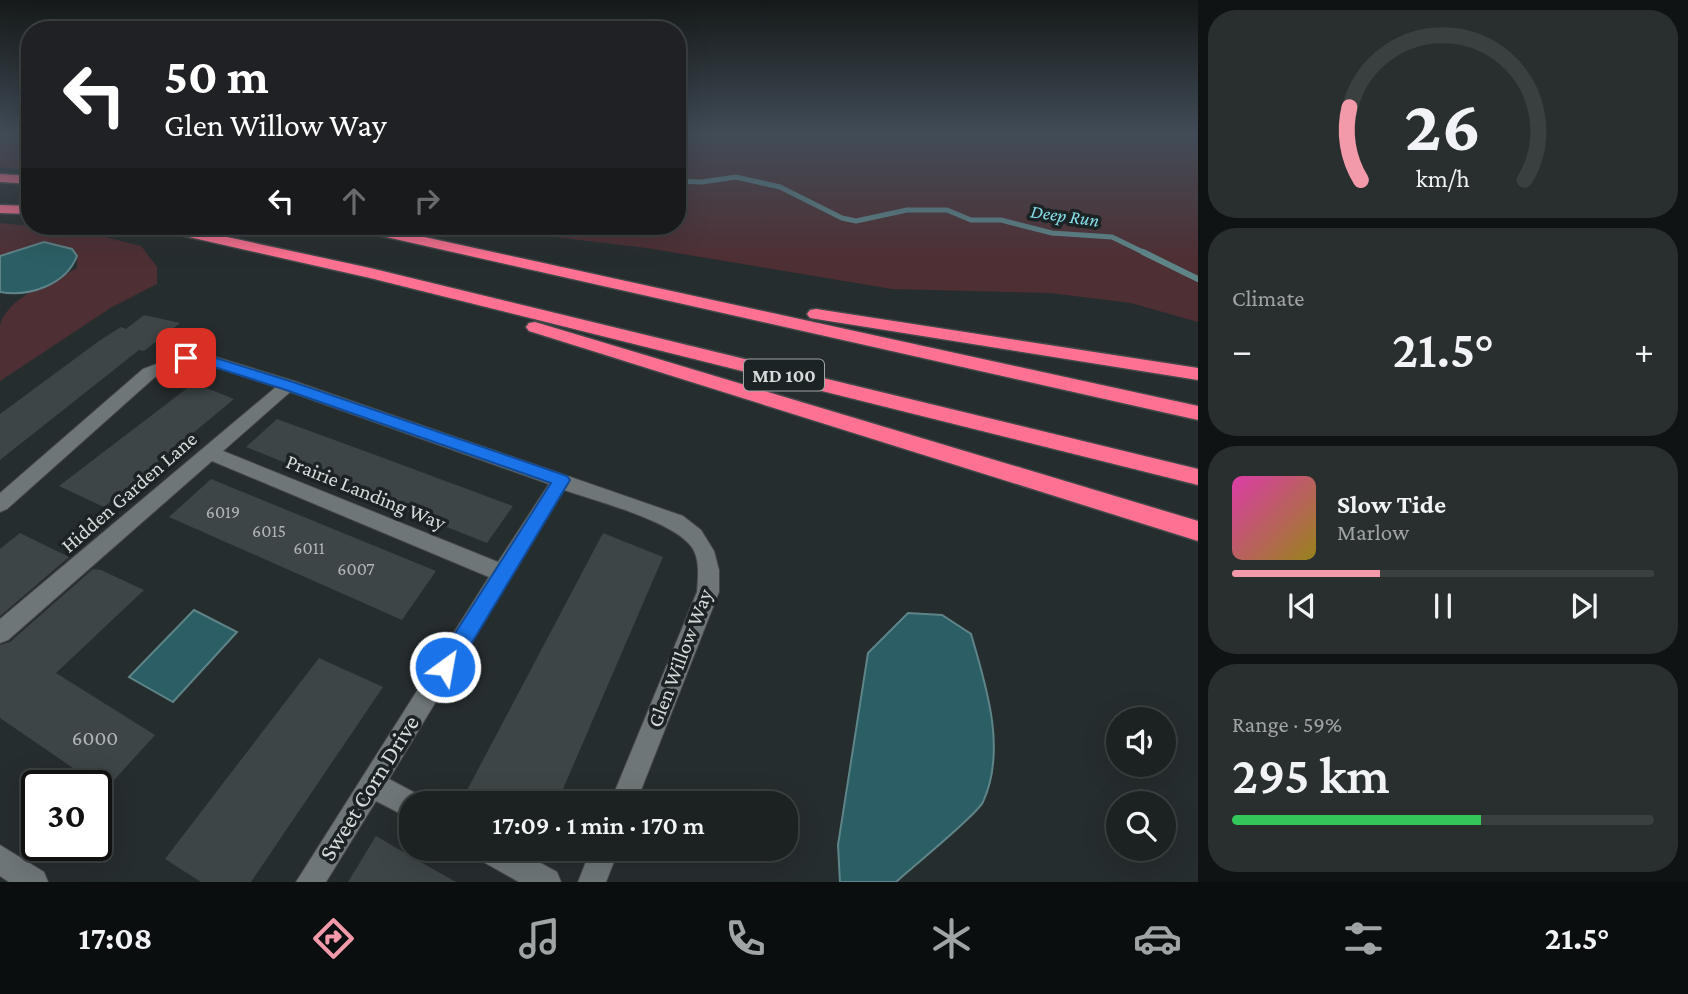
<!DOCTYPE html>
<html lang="en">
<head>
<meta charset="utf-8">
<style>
	body { margin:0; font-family:"Crimson Pro",serif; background:#292f2f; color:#f1f3f6; height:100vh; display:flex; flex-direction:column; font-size:26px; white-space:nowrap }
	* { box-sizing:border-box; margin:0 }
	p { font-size:23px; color:#a0a4a5 }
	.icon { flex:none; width:38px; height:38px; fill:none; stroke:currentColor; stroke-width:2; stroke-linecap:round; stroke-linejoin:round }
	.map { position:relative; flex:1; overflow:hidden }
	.panel { display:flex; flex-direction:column; gap:10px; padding:10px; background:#0f1313; width:490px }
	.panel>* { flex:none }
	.top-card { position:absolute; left:21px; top:21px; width:665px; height:214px; border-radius:28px; box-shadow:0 7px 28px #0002,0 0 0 2px #3a3f40; background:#202124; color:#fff; overflow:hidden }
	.buttons { position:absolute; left:1106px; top:707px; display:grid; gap:14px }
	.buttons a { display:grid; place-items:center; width:70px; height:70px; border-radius:50%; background:#1c2222; box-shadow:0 7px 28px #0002,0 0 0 2px #3a3f40; font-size:35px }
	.speed { position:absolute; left:21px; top:770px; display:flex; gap:14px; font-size:35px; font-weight:700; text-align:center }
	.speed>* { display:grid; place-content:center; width:91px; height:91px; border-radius:50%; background:#1c2222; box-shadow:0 7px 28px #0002,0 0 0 2px #3a3f40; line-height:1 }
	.speed .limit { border:4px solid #111; border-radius:10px; background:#fff; color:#111 }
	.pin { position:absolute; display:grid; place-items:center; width:60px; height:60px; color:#fff; margin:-30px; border-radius:14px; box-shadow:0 4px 10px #0006 }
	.me { position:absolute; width:77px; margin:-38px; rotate:32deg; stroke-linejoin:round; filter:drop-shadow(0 0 5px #0008) }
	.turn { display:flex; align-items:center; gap:24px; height:147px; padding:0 28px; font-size:32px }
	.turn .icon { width:91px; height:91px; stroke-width:2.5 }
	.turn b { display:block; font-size:49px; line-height:60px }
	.lanes { display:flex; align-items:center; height:66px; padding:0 28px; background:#0003; justify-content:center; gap:35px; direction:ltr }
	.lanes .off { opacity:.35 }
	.big { font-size:52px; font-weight:600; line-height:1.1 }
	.panel .card { flex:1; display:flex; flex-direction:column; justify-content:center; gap:10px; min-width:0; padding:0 24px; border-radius:28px; background:#292f2f }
	.panel .dial { align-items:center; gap:0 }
	.dial svg { height:182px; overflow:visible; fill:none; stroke:#3a3f40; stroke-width:7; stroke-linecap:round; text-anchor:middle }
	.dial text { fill:#f1f3f6; stroke:none }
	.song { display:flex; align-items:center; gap:21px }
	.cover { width:84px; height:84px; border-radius:10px; background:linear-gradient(135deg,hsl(320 70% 55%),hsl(50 70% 35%)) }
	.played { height:7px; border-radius:4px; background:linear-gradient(90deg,#f39aaa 35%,#3a3f40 35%) }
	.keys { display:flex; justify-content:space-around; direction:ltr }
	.heat { display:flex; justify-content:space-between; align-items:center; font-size:38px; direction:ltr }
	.charge { height:10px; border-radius:5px; background:linear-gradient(90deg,#34c759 59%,#3a3f40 0) }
	.trip { position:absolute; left:399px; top:791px; width:399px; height:70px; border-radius:28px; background:#1c2222; box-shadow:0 7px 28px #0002,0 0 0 2px #3a3f40; font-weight:600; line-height:70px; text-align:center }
	.tabs { display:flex; height:112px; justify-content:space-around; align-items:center; background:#0b0e0e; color:#a0a4a5 }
	.tabs .icon { width:49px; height:49px }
	.tabs .current { color:#f39aaa }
	.tabs b { font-size:32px; color:#f1f3f6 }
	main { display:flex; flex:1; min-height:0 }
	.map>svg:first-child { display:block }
	.green { fill:#4e2f34 }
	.water { fill:#2b5f65; stroke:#5e8488; stroke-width:2 }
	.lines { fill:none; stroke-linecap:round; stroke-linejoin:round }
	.stream-far1 { stroke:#5e8488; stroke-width:5 }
	.stream { stroke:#5e8488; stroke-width:6 }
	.building { fill:#3d4546 }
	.minor-casing { stroke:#434849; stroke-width:2 }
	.highway-casing { stroke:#434849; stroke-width:3 }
	.minor { fill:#6e7677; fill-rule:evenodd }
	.highway { fill:#ff7192; fill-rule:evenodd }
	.route { fill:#1a73e8; stroke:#114b97; stroke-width:2 }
	.labels { text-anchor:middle; stroke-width:7; stroke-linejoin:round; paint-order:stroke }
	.number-label { font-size:18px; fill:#b0b5b6 }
	.far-water-label { font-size:19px; font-style:italic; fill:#86dee9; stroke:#1c2324 }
	.shield { fill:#1c2324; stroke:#9ea3a4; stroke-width:2 }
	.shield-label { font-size:19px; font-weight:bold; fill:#d6dadb }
	.street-label { font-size:21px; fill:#d6dadb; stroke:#1c2324 }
	.near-number-label { font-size:21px; fill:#b0b5b6 }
	.near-street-label { font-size:24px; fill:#d6dadb; stroke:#1c2324 }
</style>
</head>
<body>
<main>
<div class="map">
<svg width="1198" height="882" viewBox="0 0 1198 882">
	<rect width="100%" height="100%" fill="#262d2e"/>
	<g class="green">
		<path d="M0,135H30V169L0,168Z"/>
		<path d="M677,135H1198V322L1131,303L1050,293L892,289L647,248L463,226H677Z"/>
		<path d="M0,223L85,232L141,246L157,267V284L112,307L0,381C0,364 0,341 0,325C8,296 53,282 77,268V256L72,249L44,242L0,256Z"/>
	</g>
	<g class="water">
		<path d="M44,242L72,249L77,256C66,285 29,297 0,292V256Z"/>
		<path d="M194,610L237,632L173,702L129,677Z"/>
		<path d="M908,613L942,615L971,634C986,685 1007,750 983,802C976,816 912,867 896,882H840L838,845L868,653Z"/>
	</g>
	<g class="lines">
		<path class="stream-far1" d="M677,181L702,182L736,177L780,187L842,218L856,221L907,210H947L971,220H1001L1052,233L1112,237L1147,254"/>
		<path class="stream" d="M1143,252L1198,279"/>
	</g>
	<g class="building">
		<path d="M144,315L180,323L144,351L139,350L0,460V414L99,341L121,327L126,329Z"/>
		<path d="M194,383L234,399L104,507L59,486Z"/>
		<path d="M277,419L389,460L513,506L487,543L246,447Z"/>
		<path d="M211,479L255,497L436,571L402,620L169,517Z"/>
		<path d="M20,533L69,557L0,616V549Z"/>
		<path d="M603,533L663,557L557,803H482L465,794Z"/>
		<path d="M93,569L101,570L144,590L56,673L155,735L105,790L0,718V645L10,642Z"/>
		<path d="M319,658L383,687L251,882H201L165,859Z"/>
		<path d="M376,836L417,860L456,882H348Z"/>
	</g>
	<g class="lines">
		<g class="minor-casing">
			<g id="minor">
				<path d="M186,353L206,354L294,381L683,516L701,530L714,551L719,570V592L636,803H610L697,592C698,578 700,561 693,549C677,522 596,501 564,490L389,779L421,796L423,803H411V819L376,801L326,882H296L489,577L212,461L8,640L0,643V619L276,387L205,364L188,363L155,377L7,509L0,512V493L143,369ZM290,392L549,484L498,562L223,451Z"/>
				<path d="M0,845L44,872L48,882H9L0,876Z"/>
				<path d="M474,849H515L557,872L561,882H519L478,859Z"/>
				<path d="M591,849H619L606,882H578Z"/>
			</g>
		</g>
		<g class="highway-casing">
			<g id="highway">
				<path d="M0,174L30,176V184L0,182Z"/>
				<path d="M0,205L30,206V214L0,213Z"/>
				<path d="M151,226H176L370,268L1198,469V485L370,278L158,230Z"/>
				<path d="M348,226H374L1198,406V420L355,230Z"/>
				<path d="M816,309L1198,368V380L810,318L807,314L810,310Z"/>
				<path d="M535,322L1198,521V541L529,331L526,327L529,323Z"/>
			</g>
		</g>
		<use href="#minor" class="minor"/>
		<use href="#highway" class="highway"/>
	</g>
	<linearGradient id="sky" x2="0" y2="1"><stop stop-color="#151919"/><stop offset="0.52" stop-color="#414c57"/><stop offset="1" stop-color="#414c57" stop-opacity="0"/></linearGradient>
	<rect width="1198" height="258" fill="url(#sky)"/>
	<path class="route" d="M186,354L206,355L293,382L567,476L570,480L567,485L453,674L445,677L438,674L434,667L438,660L551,483L283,389L205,364L181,362V355Z"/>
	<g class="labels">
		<g class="number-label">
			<text x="223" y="518">6019</text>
			<text x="269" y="537">6015</text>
			<text x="309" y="554">6011</text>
			<text x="356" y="575">6007</text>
		</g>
		<g class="far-water-label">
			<text transform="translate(1065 215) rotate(8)" y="7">Deep Run</text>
		</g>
		<rect class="shield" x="744" y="359.5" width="80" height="31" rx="5"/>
		<g class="shield-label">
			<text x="784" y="382">MD 100</text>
		</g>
		<g class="street-label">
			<text transform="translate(129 492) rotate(-41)" y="7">Hidden Garden Lane</text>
			<text transform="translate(366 492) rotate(22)" y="7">Prairie Landing Way</text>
			<text transform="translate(680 658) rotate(-69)" y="7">Glen Willow Way</text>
		</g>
		<g class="near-number-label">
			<text x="95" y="745">6000</text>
		</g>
		<g class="near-street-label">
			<text transform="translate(369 788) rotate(-58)" y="8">Sweet Corn Drive</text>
		</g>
	</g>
</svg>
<div class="buttons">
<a><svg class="icon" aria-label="sound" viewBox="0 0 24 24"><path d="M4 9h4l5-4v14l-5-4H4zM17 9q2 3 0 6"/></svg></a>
<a><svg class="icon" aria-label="search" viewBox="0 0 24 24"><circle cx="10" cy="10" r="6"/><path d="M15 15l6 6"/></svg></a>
</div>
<div class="speed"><div class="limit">30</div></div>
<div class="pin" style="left:186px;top:358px;background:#d93025"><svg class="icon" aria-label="arrive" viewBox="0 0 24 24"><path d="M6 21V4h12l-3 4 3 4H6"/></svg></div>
<svg class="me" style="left:445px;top:667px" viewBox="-20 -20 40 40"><circle r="17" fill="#1a73e8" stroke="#fff" stroke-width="3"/><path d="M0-11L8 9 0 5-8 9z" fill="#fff"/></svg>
<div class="trip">17:09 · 1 min · 170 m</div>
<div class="top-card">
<div class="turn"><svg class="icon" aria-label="left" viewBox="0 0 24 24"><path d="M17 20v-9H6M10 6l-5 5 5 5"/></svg><div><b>50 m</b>Glen Willow Way</div></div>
<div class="lanes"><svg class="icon" aria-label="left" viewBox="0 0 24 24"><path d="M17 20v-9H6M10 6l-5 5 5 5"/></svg><svg class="icon off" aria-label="ahead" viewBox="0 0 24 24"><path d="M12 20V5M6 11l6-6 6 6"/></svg><svg class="icon off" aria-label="right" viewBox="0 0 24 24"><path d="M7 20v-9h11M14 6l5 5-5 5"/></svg></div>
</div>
</div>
<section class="panel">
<div class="card dial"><svg viewBox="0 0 100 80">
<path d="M14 69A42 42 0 1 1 86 69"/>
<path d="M14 69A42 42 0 0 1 9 37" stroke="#f39aaa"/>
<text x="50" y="56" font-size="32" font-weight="700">26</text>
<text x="50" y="72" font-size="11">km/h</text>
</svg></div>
<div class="card"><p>Climate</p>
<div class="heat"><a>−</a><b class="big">21.5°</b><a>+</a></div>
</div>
<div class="card">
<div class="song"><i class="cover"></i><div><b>Slow Tide</b><p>Marlow</p></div></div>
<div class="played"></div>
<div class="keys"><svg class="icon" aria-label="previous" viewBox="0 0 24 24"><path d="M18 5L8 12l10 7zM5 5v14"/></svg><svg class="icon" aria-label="pause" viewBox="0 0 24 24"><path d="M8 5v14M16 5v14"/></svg><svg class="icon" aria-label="next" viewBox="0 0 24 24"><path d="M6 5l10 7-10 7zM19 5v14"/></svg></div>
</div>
<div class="card"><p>Range · 59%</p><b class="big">295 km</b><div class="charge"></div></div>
</section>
</main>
<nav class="tabs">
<b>17:08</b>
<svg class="icon current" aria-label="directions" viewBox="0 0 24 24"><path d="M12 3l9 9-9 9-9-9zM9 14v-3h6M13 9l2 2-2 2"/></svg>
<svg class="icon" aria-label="music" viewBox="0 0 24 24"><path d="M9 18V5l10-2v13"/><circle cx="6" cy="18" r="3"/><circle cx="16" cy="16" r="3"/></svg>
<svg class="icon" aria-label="phone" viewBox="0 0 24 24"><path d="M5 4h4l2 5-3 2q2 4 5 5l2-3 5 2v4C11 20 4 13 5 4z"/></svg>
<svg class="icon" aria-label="climate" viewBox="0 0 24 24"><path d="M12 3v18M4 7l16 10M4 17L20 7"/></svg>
<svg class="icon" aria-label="car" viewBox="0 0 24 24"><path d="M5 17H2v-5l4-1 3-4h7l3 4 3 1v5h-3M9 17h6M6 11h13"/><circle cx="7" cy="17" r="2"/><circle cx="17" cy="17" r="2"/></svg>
<svg class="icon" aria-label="filters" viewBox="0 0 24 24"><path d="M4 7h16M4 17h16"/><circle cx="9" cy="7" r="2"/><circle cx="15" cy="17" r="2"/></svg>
<b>21.5°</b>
</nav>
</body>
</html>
